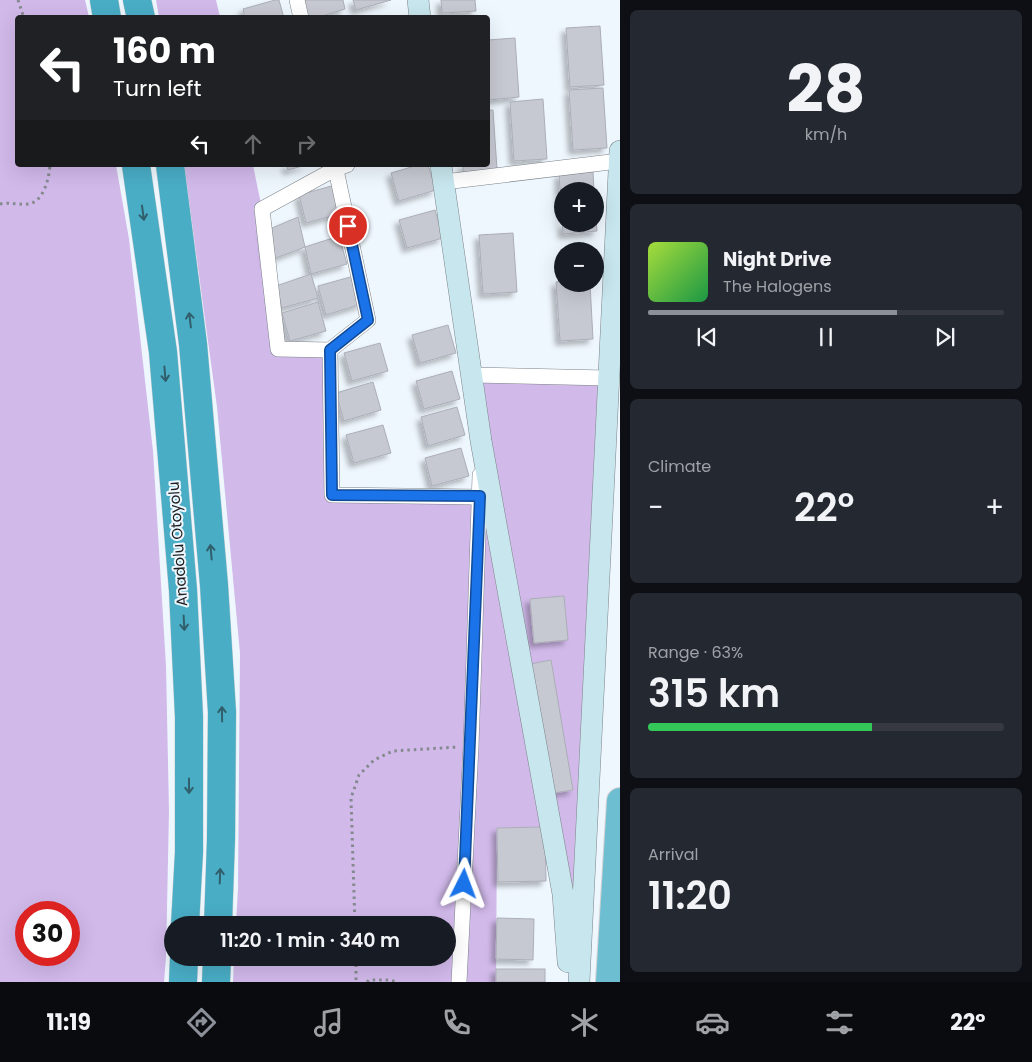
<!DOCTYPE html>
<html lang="en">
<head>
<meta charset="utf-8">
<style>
	body { margin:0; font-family:Poppins,sans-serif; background:#242831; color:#f1f3f6; height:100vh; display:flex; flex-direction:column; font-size:19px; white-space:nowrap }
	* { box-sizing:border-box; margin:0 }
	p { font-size:16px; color:#9ea1a6 }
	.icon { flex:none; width:28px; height:28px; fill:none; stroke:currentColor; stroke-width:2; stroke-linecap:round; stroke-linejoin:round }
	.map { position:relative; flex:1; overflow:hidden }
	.side { display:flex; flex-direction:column; gap:10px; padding:10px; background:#0d0f14; width:412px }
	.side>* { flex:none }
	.guide { position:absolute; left:15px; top:15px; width:475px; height:152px; border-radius:5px; box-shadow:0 5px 20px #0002; background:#202124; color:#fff; overflow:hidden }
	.fabs { position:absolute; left:554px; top:182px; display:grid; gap:10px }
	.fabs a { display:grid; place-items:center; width:50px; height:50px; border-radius:50%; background:#171b24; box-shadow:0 5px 20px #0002; font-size:25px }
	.speed { position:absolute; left:15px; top:901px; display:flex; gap:10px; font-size:25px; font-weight:700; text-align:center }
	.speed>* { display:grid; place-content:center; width:65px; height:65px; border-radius:50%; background:#171b24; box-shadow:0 5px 20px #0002; line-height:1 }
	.speed .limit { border:8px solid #d22; background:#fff; color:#111 }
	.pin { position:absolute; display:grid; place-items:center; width:42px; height:42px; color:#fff; margin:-21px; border:2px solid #fff; border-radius:50%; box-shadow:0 1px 5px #0007 }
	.me { position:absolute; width:55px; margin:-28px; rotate:3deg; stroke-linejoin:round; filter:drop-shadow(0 0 4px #0008) }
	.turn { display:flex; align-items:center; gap:18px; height:105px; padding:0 15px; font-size:22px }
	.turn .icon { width:65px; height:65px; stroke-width:2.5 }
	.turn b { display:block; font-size:35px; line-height:42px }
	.lanes { display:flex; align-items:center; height:48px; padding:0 15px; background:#0003; justify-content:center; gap:25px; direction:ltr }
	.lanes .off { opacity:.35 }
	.big { font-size:38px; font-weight:600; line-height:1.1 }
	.side .tile { flex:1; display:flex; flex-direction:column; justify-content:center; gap:8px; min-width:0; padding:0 18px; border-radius:8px; background:#242831 }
	.side .dial { align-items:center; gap:0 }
	.dial b { font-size:65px; line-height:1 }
	.song { display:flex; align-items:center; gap:15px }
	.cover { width:60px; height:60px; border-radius:8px; background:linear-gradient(135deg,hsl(80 70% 55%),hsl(140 70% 35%)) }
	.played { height:5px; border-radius:2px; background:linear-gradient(90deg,#8c9099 70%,#363941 70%) }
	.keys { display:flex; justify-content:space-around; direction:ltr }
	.heat { display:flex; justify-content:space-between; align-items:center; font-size:28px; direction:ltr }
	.charge { height:8px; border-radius:4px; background:linear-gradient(90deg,#34c759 63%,#363941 0) }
	.trip { position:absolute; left:164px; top:916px; width:292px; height:50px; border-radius:25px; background:#171b24; box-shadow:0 5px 20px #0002; font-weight:600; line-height:50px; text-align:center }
	.dock { display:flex; height:80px; justify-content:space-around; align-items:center; background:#090b0e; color:#9ea1a6 }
	.dock .icon { width:35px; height:35px }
	.dock .selected { color:#8c9099 }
	.dock b { font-size:22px; color:#f1f3f6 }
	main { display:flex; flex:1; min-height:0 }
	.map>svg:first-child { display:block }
	.green { fill:#d1b9ea; fill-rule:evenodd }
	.building { fill:#c7c9d2; stroke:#acaeb7; filter:url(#shadow) }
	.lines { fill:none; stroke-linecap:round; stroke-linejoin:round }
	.minor-casing { stroke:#7c8389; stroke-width:16 }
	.secondary-casing { stroke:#7c8389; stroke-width:22 }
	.trunk-casing { stroke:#d2d2d3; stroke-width:28 }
	.motorway-casing { stroke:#d2d2d3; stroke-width:29 }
	.path { stroke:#84898e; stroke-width:3; stroke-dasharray:2.5 4; stroke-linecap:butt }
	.minor { stroke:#fff; stroke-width:15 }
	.secondary { stroke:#c8e6ee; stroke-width:21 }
	.trunk { stroke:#6ebed2; stroke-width:26 }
	.motorway { stroke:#49adc6; stroke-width:28 }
	.oneway { stroke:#305f6b }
	.route-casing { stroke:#114b97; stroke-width:12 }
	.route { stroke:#1a73e8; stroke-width:9 }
	.labels { text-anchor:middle; stroke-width:4; stroke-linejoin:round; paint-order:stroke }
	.street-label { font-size:15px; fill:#1c1f21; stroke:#eff7fe }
</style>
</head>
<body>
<main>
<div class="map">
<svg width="620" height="982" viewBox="0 0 620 982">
	<defs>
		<filter id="shadow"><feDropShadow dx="-4.5" dy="4.5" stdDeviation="2.5" flood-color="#0004"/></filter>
	</defs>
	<rect width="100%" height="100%" fill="#eff7fe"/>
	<g class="green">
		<path d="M0,0H85L89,17L18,18V165H116L129,239L153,451L166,666L169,811L166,957L164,982H0ZM26,912H69V955H26Z"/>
		<path d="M156,0H216L220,17H159Z"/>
		<path d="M184,165H253L262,209L278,349L330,350L332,495L480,496L472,375L607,378L579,982L551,827L497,828L496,982H233L234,958H448V925H236L238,888L240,653L217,407Z"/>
	</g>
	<g class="building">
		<path d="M275,0H279L284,18H245L243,9Z"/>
		<path d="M303,0H343L345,9L316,18H308Z"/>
		<path d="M353,0H391L356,10Z"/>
		<path d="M441,0H475L476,11L442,13Z"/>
		<path d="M600,26L604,85L570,87L566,28Z"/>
		<path d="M515,38L519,97L488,100V40Z"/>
		<path d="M603,88L607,148L573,150L569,90Z"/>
		<path d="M543,99L547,159L514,161L510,102Z"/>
		<path d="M488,110H493L497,169L463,172V165H488Z"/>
		<path d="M286,165H306L288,170Z"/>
		<path d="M418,165H428L436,190L399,201L391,173Z"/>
		<path d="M593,172L594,191H562V224H595V204L597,231L563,234L559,174Z"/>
		<path d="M335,185L343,213L306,223L299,195Z"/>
		<path d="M435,210L443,238L407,248L399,220Z"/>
		<path d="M298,217L305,247L268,261L265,231Z"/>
		<path d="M513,233L517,292L483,294L479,235Z"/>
		<path d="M339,236L347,264L311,274L305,247Z"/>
		<path d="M311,274L318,298L282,308L276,286Z"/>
		<path d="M354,276L362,304L326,315L318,286Z"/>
		<path d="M562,281V284H590L593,339L560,341L556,282Z"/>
		<path d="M318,302L326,331L290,341L282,313Z"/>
		<path d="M448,325L456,353L420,363L412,335Z"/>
		<path d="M380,343L388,371L352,381L344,353Z"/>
		<path d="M452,371L460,399L424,409L416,381Z"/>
		<path d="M373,382L381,410L344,421L336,393Z"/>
		<path d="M457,407L465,435L428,446L421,417Z"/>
		<path d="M383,425L391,453L354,463L346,435Z"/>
		<path d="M461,448L469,476L432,486L425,458Z"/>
		<path d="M564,596L568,640L534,643L530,599Z"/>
		<path d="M551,660L573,790L554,793L531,664Z"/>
		<path d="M545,827L546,881L498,882L497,828Z"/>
		<path d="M497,918L534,919L533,960L496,959Z"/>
		<rect x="496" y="969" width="49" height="13"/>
	</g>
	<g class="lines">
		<g class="minor-casing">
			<g id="minor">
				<path d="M297,0L301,18"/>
				<path d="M335,165L368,320L330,350L332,495L480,497"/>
				<path d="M444,182L619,161"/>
				<path d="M330,350L278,349L262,209L335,169L347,165"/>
				<path d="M472,375L607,378"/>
				<path d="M459,982L471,746L480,475"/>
			</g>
		</g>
		<g class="secondary-casing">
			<g id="secondary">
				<path d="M418,0L420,18"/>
				<path d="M441,165L481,441L563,894L568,962"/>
				<path d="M579,982L620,151"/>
			</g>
		</g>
		<g class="trunk-casing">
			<path id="trunk" d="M609,982L620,801"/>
		</g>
		<g class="motorway-casing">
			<g id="motorway">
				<path d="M104,0L107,18"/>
				<path d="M137,0L141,18"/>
				<path d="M136,165L163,352L183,590L189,717V852L185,925"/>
				<path d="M170,165L193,344L214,585L222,712L221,839L218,925"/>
				<path d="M183,982L184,958"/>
				<path d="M216,982L217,958"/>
			</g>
		</g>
		<g class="path">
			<path d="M18,0L24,18"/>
			<path d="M0,204C9,202 19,205 28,204C44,202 49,178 50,165"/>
			<path d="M355,925L351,798L359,775L374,760L393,751L458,747"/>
			<path d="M356,958V982"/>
			<path d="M367,982L369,980H390L397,982"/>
		</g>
		<use href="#minor" class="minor"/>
		<use href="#secondary" class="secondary"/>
		<use href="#trunk" class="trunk"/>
		<use href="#motorway" class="motorway"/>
	</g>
	<defs><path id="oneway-shaft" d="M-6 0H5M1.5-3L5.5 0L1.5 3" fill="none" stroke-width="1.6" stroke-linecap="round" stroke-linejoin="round" transform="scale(1.25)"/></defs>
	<g class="oneway">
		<use href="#oneway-shaft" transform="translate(143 213) rotate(82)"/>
		<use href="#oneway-shaft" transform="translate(190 320) rotate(-97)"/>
		<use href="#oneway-shaft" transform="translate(165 374) rotate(85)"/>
		<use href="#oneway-shaft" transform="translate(211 552) rotate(-95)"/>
		<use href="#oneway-shaft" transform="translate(184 623) rotate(87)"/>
		<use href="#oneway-shaft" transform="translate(222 714) rotate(-91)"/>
		<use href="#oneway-shaft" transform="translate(189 786) rotate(90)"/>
		<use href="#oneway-shaft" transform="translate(220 876) rotate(-88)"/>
	</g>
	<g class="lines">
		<g class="route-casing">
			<path id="route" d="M348,226L368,320L330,350L332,495L480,496L464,884"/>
		</g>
		<use href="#route" class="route"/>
	</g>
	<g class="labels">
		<g class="street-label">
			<text transform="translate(178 544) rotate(-94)" y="5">Anadolu Otoyolu</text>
		</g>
	</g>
</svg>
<div class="fabs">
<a>+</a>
<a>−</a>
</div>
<div class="speed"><div class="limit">30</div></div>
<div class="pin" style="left:348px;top:226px;background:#d93025"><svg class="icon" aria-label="arrive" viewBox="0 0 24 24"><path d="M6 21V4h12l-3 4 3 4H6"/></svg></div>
<svg class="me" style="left:464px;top:884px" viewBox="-20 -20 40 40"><path d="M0-17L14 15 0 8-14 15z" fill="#1a73e8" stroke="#fff" stroke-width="4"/></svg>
<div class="trip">11:20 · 1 min · 340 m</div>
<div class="guide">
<div class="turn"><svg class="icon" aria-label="left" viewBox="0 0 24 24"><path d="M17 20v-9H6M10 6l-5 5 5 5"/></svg><div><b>160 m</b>Turn left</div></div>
<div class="lanes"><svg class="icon" aria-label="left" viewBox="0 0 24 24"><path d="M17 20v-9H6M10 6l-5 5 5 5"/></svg><svg class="icon off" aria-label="ahead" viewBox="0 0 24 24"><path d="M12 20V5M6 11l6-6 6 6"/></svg><svg class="icon off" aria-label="right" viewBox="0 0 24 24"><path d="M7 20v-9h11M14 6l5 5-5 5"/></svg></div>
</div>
</div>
<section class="side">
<div class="tile dial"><b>28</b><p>km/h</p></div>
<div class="tile">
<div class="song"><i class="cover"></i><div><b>Night Drive</b><p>The Halogens</p></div></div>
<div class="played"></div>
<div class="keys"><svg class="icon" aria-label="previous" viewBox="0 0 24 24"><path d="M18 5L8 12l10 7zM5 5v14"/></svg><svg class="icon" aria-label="pause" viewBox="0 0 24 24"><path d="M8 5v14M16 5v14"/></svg><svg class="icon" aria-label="next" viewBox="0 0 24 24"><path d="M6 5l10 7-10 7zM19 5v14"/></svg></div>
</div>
<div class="tile"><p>Climate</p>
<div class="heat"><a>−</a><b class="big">22°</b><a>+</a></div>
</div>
<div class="tile"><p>Range · 63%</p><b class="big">315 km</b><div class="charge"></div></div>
<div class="tile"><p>Arrival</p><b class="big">11:20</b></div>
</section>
</main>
<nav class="dock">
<b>11:19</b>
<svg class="icon selected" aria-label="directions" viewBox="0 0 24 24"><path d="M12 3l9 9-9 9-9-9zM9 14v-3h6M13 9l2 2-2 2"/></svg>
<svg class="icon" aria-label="music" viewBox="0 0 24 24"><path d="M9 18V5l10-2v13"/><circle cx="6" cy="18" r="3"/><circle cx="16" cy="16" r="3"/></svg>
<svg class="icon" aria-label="phone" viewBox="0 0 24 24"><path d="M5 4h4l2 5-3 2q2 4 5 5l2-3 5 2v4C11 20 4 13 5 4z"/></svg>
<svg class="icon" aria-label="climate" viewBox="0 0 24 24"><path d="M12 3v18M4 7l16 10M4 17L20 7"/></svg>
<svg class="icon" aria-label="car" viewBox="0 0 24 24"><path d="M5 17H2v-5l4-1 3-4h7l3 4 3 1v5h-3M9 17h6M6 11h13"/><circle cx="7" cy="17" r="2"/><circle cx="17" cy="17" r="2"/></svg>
<svg class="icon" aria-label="filters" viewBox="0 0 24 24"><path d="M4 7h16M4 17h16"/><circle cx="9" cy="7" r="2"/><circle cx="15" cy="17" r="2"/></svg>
<b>22°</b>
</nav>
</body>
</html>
